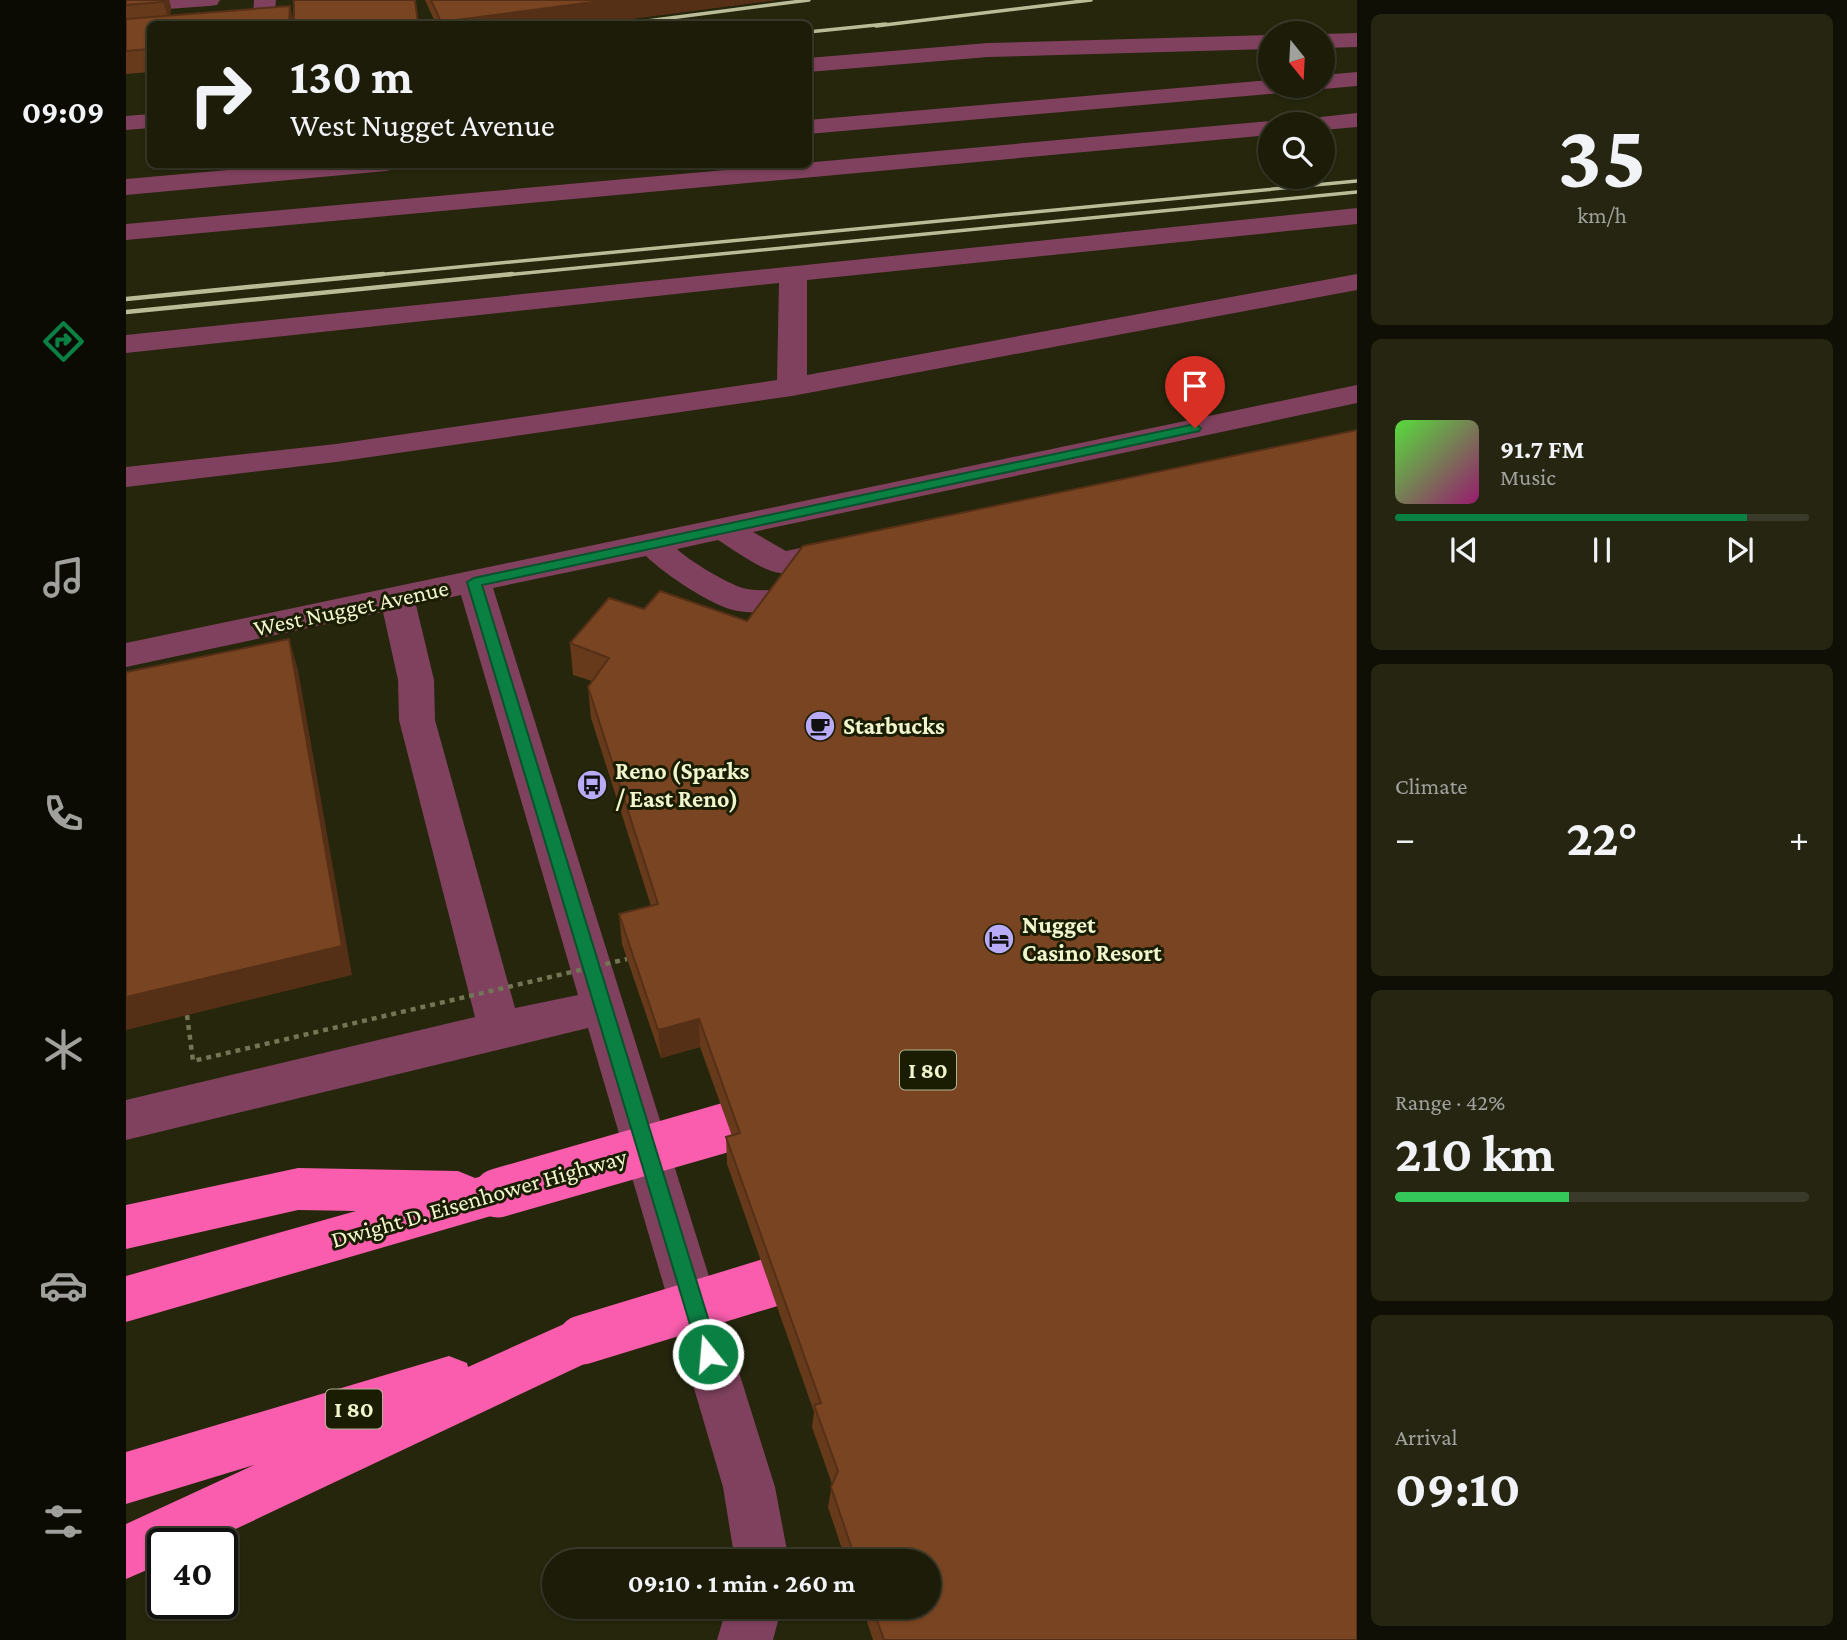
<!DOCTYPE html>
<html lang="en">
<head>
<meta charset="utf-8">
<style>
	body { margin:0; font-family:"Crimson Pro",serif; background:#252512; color:#f1f3f6; height:100vh; display:flex; flex-direction:column; font-size:26px; white-space:nowrap }
	* { box-sizing:border-box; margin:0 }
	p { font-size:23px; color:#a0a19c }
	.icon { flex:none; width:38px; height:38px; fill:none; stroke:currentColor; stroke-width:2; stroke-linecap:round; stroke-linejoin:round }
	.map { position:relative; flex:1; overflow:hidden }
	.sheet { display:flex; flex-direction:column; gap:14px; padding:14px; background:#0f0f05; width:490px }
	.sheet>* { flex:none }
	.hud { position:absolute; left:21px; top:21px; width:665px; height:147px; border-radius:10px; box-shadow:0 2px 5px #0004,0 0 0 2px #3a3a2a; background:#1c1c09; color:#f1f3f6; overflow:hidden }
	.needle { width:46px; rotate:162deg }
	.tools { position:absolute; left:1132px; top:21px; display:grid; gap:14px }
	.tools a { display:grid; place-items:center; width:77px; height:77px; border-radius:50%; background:#1c1c09; box-shadow:0 2px 5px #0004,0 0 0 2px #3a3a2a; font-size:35px }
	.speed { position:absolute; left:21px; top:1528px; display:flex; gap:14px; font-size:35px; font-weight:700; text-align:center }
	.speed>* { display:grid; place-content:center; width:91px; height:91px; border-radius:50%; background:#1c1c09; box-shadow:0 2px 5px #0004,0 0 0 2px #3a3a2a; line-height:1 }
	.speed .limit { border:4px solid #111; border-radius:10px; background:#fff; color:#111 }
	.pin { position:absolute; display:grid; place-items:center; width:60px; height:60px; color:#fff; margin:-72px -30px; border-radius:50% 50% 50% 0; rotate:-45deg; box-shadow:0 0 7px #0007 }
	.pin .icon { rotate:45deg }
	.me { position:absolute; width:77px; margin:-38px; rotate:343deg; stroke-linejoin:round; filter:drop-shadow(0 0 5px #0008) }
	.turn { display:flex; align-items:center; gap:24px; height:147px; padding:0 28px; font-size:32px }
	.turn .icon { width:91px; height:91px; stroke-width:2.5 }
	.turn b { display:block; font-size:49px; line-height:60px }
	.big { font-size:52px; font-weight:700; line-height:1.1 }
	.sheet .card { flex:1; display:flex; flex-direction:column; justify-content:center; gap:10px; min-width:0; padding:0 24px; border-radius:10px; background:#252512 }
	.sheet .dial { align-items:center; gap:0 }
	.dial b { font-size:91px; line-height:1 }
	.song { display:flex; align-items:center; gap:21px }
	.cover { width:84px; height:84px; border-radius:10px; background:linear-gradient(135deg,hsl(110 70% 55%),hsl(320 70% 35%)) }
	.played { height:7px; border-radius:4px; background:linear-gradient(90deg,#0b8043 85%,#3a3a2a 85%) }
	.keys { display:flex; justify-content:space-around; direction:ltr }
	.heat { display:flex; justify-content:space-between; align-items:center; font-size:38px; direction:ltr }
	.charge { height:10px; border-radius:5px; background:linear-gradient(90deg,#34c759 42%,#3a3a2a 0) }
	.trip { position:absolute; left:416px; top:1549px; width:399px; height:70px; border-radius:35px; background:#1c1c09; box-shadow:0 2px 5px #0004,0 0 0 2px #3a3a2a; font-weight:700; line-height:70px; text-align:center }
	main { display:flex; flex:1; min-height:0 }
	.dock { display:flex; flex-direction:column; width:126px; justify-content:space-around; align-items:center; background:#0b0b04; color:#a0a19c }
	.dock .icon { width:49px; height:49px }
	.dock .selected { color:#0b8043 }
	.dock b { font-size:32px; color:#f1f3f6 }
	.map>svg:first-child { display:block }
	.lines { fill:none; stroke-linecap:round; stroke-linejoin:round }
	.minor { fill:#7f415d; fill-rule:evenodd }
	.highway { fill:#fa5dad; fill-rule:evenodd }
	.rail-far1 { stroke:#b9bc97; stroke-width:3.5 }
	.rail { stroke:#b9bc97; stroke-width:4.5 }
	.path-bridge { stroke:#737555; stroke-width:4.5; stroke-dasharray:5 5; stroke-linecap:butt }
	.highway-bridge { stroke:#fa5dad; stroke-width:49 }
	.wall { fill:#683a1c }
	.shaded-wall { fill:#553017 }
	.building { fill:#794421; stroke:#553017; stroke-width:2 }
	.route { fill:#0b8043; stroke:#07532c; stroke-width:2 }
	.labels { text-anchor:middle; stroke-width:6; stroke-linejoin:round; paint-order:stroke }
	.shield { fill:#1b1d03; stroke:#b2b590; stroke-width:2 }
	.shield-label { font-size:23px; font-weight:bold; fill:#f2f6cd }
	.street-label { font-size:24px; fill:#f2f6cd; stroke:#1b1d03 }
	.poi-label { font-size:24px; font-weight:bold; fill:#f2f6cd; stroke:#1b1d03; text-anchor:start }
</style>
</head>
<body>
<main>
<nav class="dock">
<b>09:09</b>
<svg class="icon selected" aria-label="directions" viewBox="0 0 24 24"><path d="M12 3l9 9-9 9-9-9zM9 14v-3h6M13 9l2 2-2 2"/></svg>
<svg class="icon" aria-label="music" viewBox="0 0 24 24"><path d="M9 18V5l10-2v13"/><circle cx="6" cy="18" r="3"/><circle cx="16" cy="16" r="3"/></svg>
<svg class="icon" aria-label="phone" viewBox="0 0 24 24"><path d="M5 4h4l2 5-3 2q2 4 5 5l2-3 5 2v4C11 20 4 13 5 4z"/></svg>
<svg class="icon" aria-label="climate" viewBox="0 0 24 24"><path d="M12 3v18M4 7l16 10M4 17L20 7"/></svg>
<svg class="icon" aria-label="car" viewBox="0 0 24 24"><path d="M5 17H2v-5l4-1 3-4h7l3 4 3 1v5h-3M9 17h6M6 11h13"/><circle cx="7" cy="17" r="2"/><circle cx="17" cy="17" r="2"/></svg>
<svg class="icon" aria-label="filters" viewBox="0 0 24 24"><path d="M4 7h16M4 17h16"/><circle cx="9" cy="7" r="2"/><circle cx="15" cy="17" r="2"/></svg>
</nav>
<div class="map">
<svg width="1231" height="1640" viewBox="0 0 1231 1640">
	<rect width="100%" height="100%" fill="#25260c"/>
	<g class="lines">
		<g class="minor">
			<path d="M0,0H94L91,5L83,6L0,12Z"/>
			<path d="M128,0H150L148,24H108L111,19L127,17Z"/>
			<path d="M1231,33V47L1197,48V34Z"/>
			<path d="M1144,35V49L862,57L682,72V58L862,43Z"/>
			<path d="M1231,72V86L1197,89L1188,86H1197V75Z"/>
			<path d="M1144,80V86H1168L1164,91L1156,93L682,134V120Z"/>
			<path d="M1231,113V127L1197,130V124H1173L1177,119Z"/>
			<path d="M24,114V128L0,130V116Z"/>
			<path d="M1144,121L1153,124H1144V135L0,240V224Z"/>
			<path d="M170,164H272L269,169L260,171L0,195V179Z"/>
			<path d="M1231,208V224L681,280V375L1231,274V290L666,396L210,462L0,487V467L210,444L651,380L653,283L0,353V335Z"/>
			<path d="M1231,385V403L627,532L660,551L717,539L729,542L733,550L729,558C712,562 669,575 654,573C636,571 608,550 592,540L551,549C562,560 602,584 617,588C634,593 654,587 672,592L677,600L672,608C654,613 631,614 612,611C588,608 537,573 520,556L367,588L649,1487L663,1561H609L597,1487L462,1028L0,1140V1100L349,1017L273,720L272,680L257,612L0,667V643ZM335,595L452,995L389,1008L309,720L308,680L290,605Z"/>
			<path d="M601,1606H656L647,1640H591Z"/>
		</g>
		<g class="highway">
			<path d="M172,1168L332,1171L349,1178L372,1172L388,1178L395,1193L388,1208L372,1214L0,1322V1276L230,1211L172,1210L0,1249V1205Z"/>
			<path d="M456,1316L473,1323L481,1340L473,1357L78,1544H37V1563L0,1579V1524L128,1465L0,1504V1452L323,1356L341,1363L342,1367Z"/>
		</g>
		<g class="rail-far1">
			<path d="M498,24L683,0"/>
			<path d="M750,26L965,0"/>
			<path d="M682,32L760,24"/>
			<path d="M239,276L1231,181"/>
			<path d="M368,276L1231,192"/>
		</g>
		<g class="rail">
			<path d="M0,299L257,274"/>
			<path d="M0,312L386,274"/>
		</g>
		<path class="path-bridge" d="M61,1015L67,1061L501,959"/>
		<g class="highway-bridge">
			<path d="M372,1193L654,1112"/>
			<path d="M456,1340L692,1268"/>
		</g>
	</g>
	<g class="wall">
		<path d="M0,0H43L45,7L44,15L164,6L168,24H24V72L0,74Z"/>
		<path d="M299,0H650L465,24H310Z"/>
		<path d="M483,598L1231,1640H747L736,1606H803V1561H720L702,1507L706,1484L686,1427L688,1412L601,1164L600,1137L606,1136L574,1047L535,1058L496,944L493,914L525,906L465,718L462,687L466,681L447,675L444,643Z"/>
	</g>
	<g class="shaded-wall">
		<path d="M37,0H43L45,7L43,24Z"/>
		<path d="M482,0H650L465,24H315V22Z"/>
		<path d="M164,6L168,24H163Z"/>
		<path d="M163,639L172,670L226,975L0,1030V997Z"/>
		<path d="M573,1019L574,1047L535,1058L532,1030Z"/>
	</g>
	<g class="building">
		<path d="M0,0H37V2L0,5Z"/>
		<path d="M168,0H289L292,24H168Z"/>
		<path d="M305,0H482L315,22Z"/>
		<path d="M164,6L163,24H24V49L0,51V19Z"/>
		<path d="M1231,430V1640H758L746,1606H803V1561H730L705,1487L712,1471L688,1405L695,1403L600,1137L614,1133L573,1019L532,1030L493,914L532,904L462,687L483,658L444,643L483,598L518,609L534,591L621,621L677,546Z"/>
		<path d="M163,639L216,946L0,997V672Z"/>
	</g>
	<path class="route" d="M1069,424L1075,428L1073,431L356,585L593,1354L590,1361L582,1364L575,1361L341,582L348,578Z"/>
	<defs>
		<g id="cafe-disc" transform="scale(1.575)"><circle r="9.5" fill="#b9abf7" stroke="#1b1d03"/><path d="M-5.5-4.5H6V0H3Q3 3.5 0 3.5H-2.5Q-5.5 3.5-5.5 0ZM3-3.2v2h1.7v-2ZM-6 4.5H4V6H-6Z" fill="#111"/></g>
		<g id="bus-disc" transform="scale(1.575)"><circle r="9.5" fill="#b9abf7" stroke="#1b1d03"/><path d="M-5-6H5V4H4V6H2V4H-2V6H-4V4H-5ZM-3.5-4V0h7V-4ZM-3.5 1.2v1.5H-2V1.2ZM2 1.2v1.5H3.5V1.2Z" fill="#111"/></g>
		<g id="hotel-disc" transform="scale(1.575)"><circle r="9.5" fill="#b9abf7" stroke="#1b1d03"/><path d="M-6-4.5h1.5V1H6V5H4.5V3h-9V5H-6ZM-4 0a1.8 1.8 0 1 1 3.6 0ZM.5 0V-2.5h3Q6-2.5 6 0Z" fill="#111"/></g>
	</defs>
	<g fill-rule="evenodd">
		<use href="#cafe-disc" x="694" y="726"/>
		<use href="#bus-disc" x="466" y="785"/>
		<use href="#hotel-disc" x="873" y="939"/>
	</g>
	<g class="labels">
		<g class="shield">
			<rect x="774" y="1050.5" width="56" height="39" rx="5"/>
			<rect x="200" y="1389.5" width="56" height="39" rx="5"/>
		</g>
		<g class="shield-label">
			<text x="802" y="1078">I 80</text>
			<text x="228" y="1417">I 80</text>
		</g>
		<g class="street-label">
			<text transform="translate(225 608) rotate(-12)" y="8">West Nugget Avenue</text>
			<text transform="translate(353 1198) rotate(-16)" y="8">Dwight D. Eisenhower Highway</text>
		</g>
		<g class="poi-label">
			<text x="717" y="734">Starbucks</text>
			<text x="489" y="779">Reno (Sparks<tspan x="489" dy="28">/ East Reno)</tspan></text>
			<text x="896" y="933">Nugget<tspan x="896" dy="28">Casino Resort</tspan></text>
		</g>
	</g>
</svg>
<div class="tools">
<a><svg class="needle" viewBox="-14 -14 28 28"><path d="M0-13l5 13h-10z" fill="#e53935"/><path d="M0 13l5-13h-10z" fill="#a0a19c"/></svg></a>
<a><svg class="icon" aria-label="search" viewBox="0 0 24 24"><circle cx="10" cy="10" r="6"/><path d="M15 15l6 6"/></svg></a>
</div>
<div class="speed"><div class="limit">40</div></div>
<div class="pin" style="left:1069px;top:428px;background:#d93025"><svg class="icon" aria-label="arrive" viewBox="0 0 24 24"><path d="M6 21V4h12l-3 4 3 4H6"/></svg></div>
<svg class="me" style="left:582px;top:1354px" viewBox="-20 -20 40 40"><circle r="17" fill="#0b8043" stroke="#fff" stroke-width="3"/><path d="M0-11L8 9 0 5-8 9z" fill="#fff"/></svg>
<div class="trip">09:10 · 1 min · 260 m</div>
<div class="hud">
<div class="turn"><svg class="icon" aria-label="right" viewBox="0 0 24 24"><path d="M7 20v-9h11M14 6l5 5-5 5"/></svg><div><b>130 m</b>West Nugget Avenue</div></div>
</div>
</div>
<section class="sheet">
<div class="card dial"><b>35</b><p>km/h</p></div>
<div class="card">
<div class="song"><i class="cover"></i><div><b>91.7 FM</b><p>Music</p></div></div>
<div class="played"></div>
<div class="keys"><svg class="icon" aria-label="previous" viewBox="0 0 24 24"><path d="M18 5L8 12l10 7zM5 5v14"/></svg><svg class="icon" aria-label="pause" viewBox="0 0 24 24"><path d="M8 5v14M16 5v14"/></svg><svg class="icon" aria-label="next" viewBox="0 0 24 24"><path d="M6 5l10 7-10 7zM19 5v14"/></svg></div>
</div>
<div class="card"><p>Climate</p>
<div class="heat"><a>−</a><b class="big">22°</b><a>+</a></div>
</div>
<div class="card"><p>Range · 42%</p><b class="big">210 km</b><div class="charge"></div></div>
<div class="card"><p>Arrival</p><b class="big">09:10</b></div>
</section>
</main>
</body>
</html>
